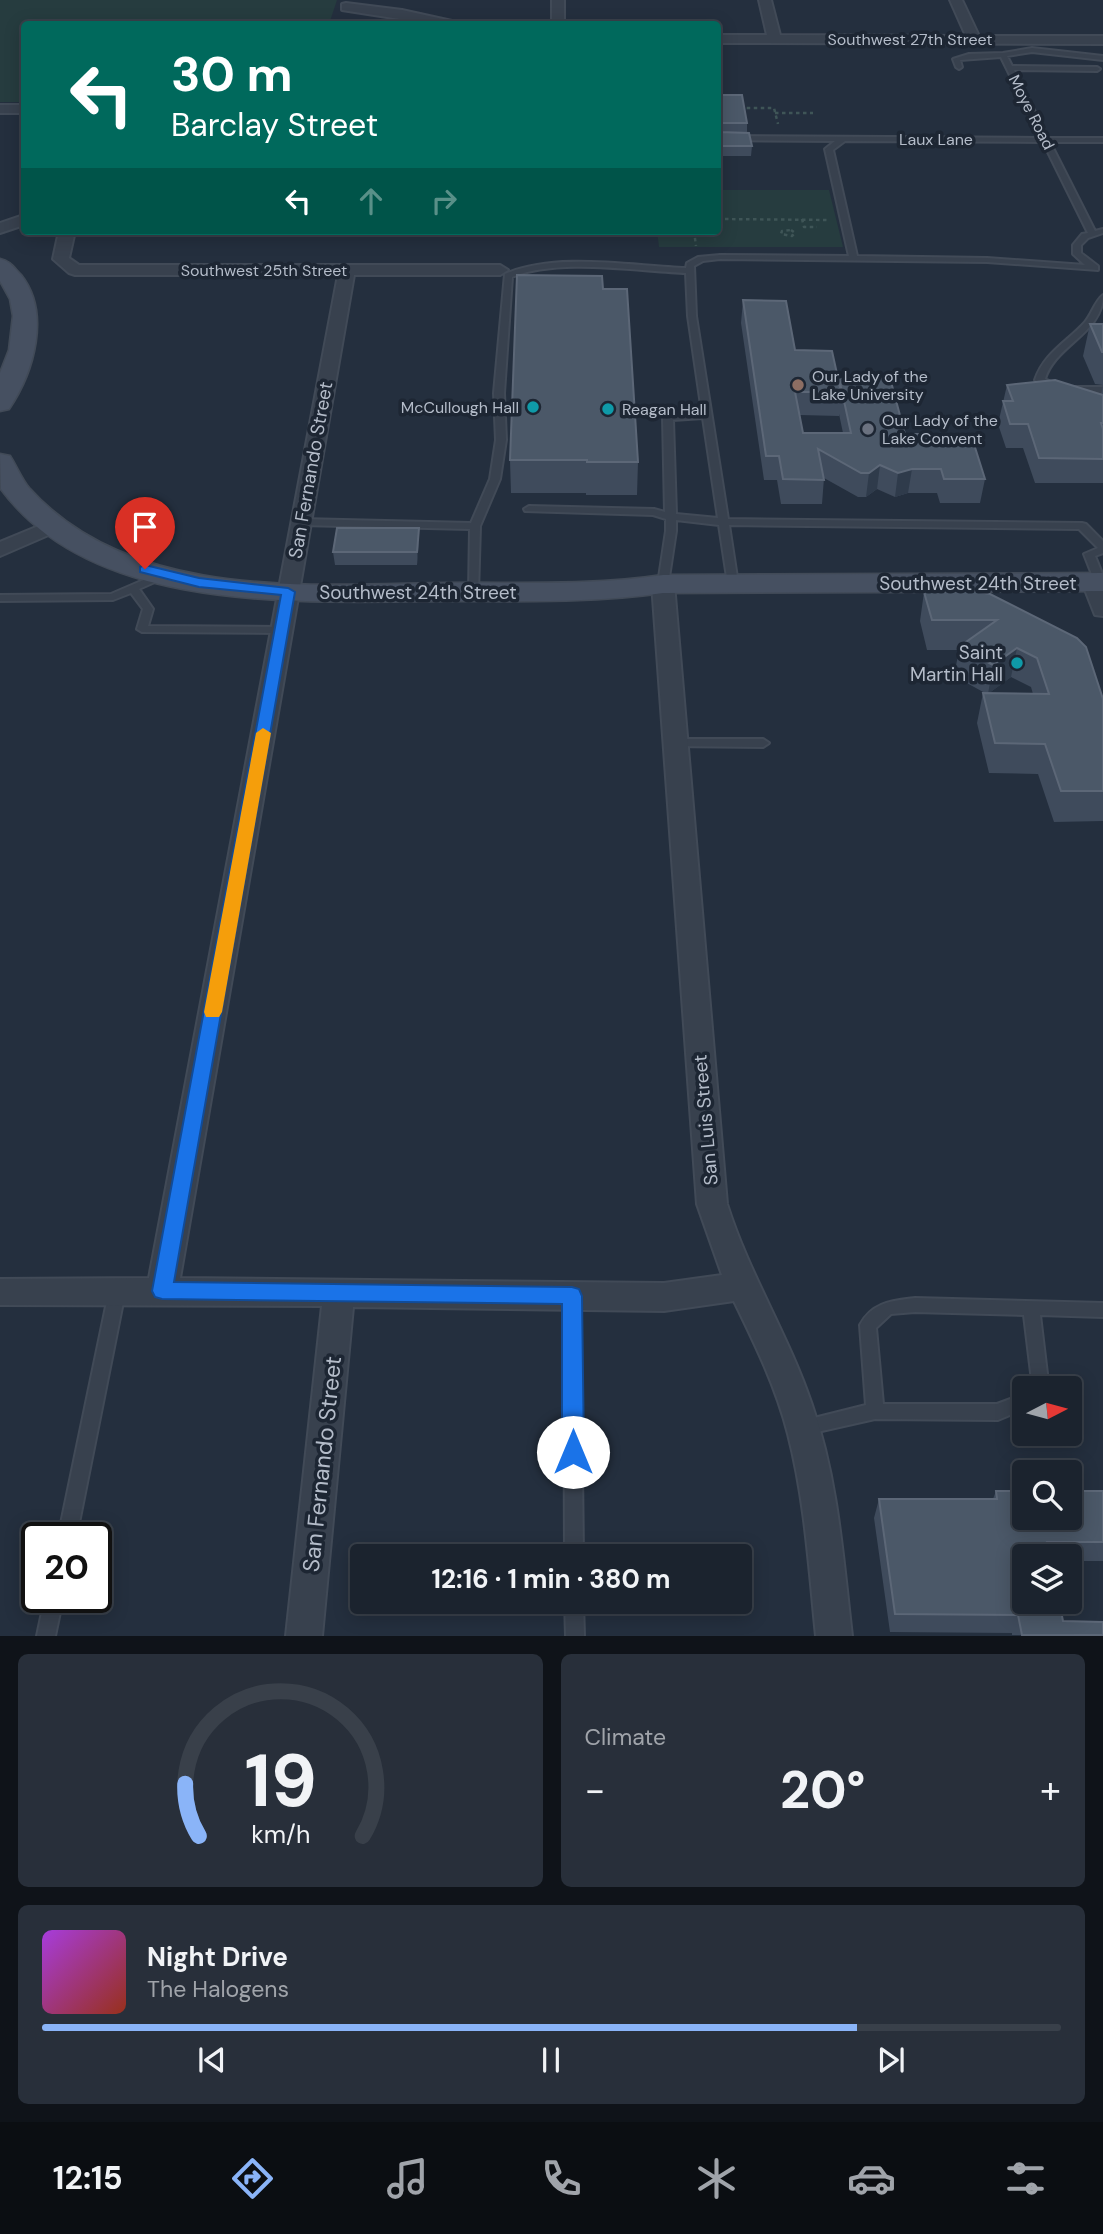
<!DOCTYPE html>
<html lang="en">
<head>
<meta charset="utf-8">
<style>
	body { margin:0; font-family:"DM Sans",sans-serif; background:#282f3a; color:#f1f3f6; height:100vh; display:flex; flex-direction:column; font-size:26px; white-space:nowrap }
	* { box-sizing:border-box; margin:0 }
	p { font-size:23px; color:#a0a4aa }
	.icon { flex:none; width:38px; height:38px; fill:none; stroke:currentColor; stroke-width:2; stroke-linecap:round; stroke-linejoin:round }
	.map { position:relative; height:1636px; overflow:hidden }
	.panel { display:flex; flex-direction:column; gap:18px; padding:18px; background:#0f1319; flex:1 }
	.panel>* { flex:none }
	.hud { position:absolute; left:21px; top:21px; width:700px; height:214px; border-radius:7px; box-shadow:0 4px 18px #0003,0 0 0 2px #39404a; background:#00695c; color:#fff; overflow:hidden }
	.needle { width:46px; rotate:84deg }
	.controls { position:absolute; left:1012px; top:1376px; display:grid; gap:14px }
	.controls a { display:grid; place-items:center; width:70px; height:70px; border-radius:7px; background:#1b232e; box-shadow:0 4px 18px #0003,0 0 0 2px #39404a; font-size:35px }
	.speed { position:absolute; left:21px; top:1522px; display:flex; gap:14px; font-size:35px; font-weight:700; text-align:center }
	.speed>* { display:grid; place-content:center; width:91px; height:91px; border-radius:50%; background:#1b232e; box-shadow:0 4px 18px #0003,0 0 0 2px #39404a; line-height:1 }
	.speed .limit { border:4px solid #111; border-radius:10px; background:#fff; color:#111 }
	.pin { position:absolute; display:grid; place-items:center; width:60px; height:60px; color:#fff; margin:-72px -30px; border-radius:50% 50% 50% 0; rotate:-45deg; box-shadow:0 0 7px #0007 }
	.pin .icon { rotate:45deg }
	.me { position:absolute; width:77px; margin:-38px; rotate:0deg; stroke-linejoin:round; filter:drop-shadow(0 0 5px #0008) }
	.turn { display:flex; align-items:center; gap:24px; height:147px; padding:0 35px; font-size:32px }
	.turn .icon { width:91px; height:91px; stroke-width:2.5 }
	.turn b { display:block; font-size:49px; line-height:60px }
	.lanes { display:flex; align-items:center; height:66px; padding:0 35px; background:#0003; justify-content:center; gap:35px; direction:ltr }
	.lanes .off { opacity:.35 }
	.big { font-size:52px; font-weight:700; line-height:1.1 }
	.panel .tile { flex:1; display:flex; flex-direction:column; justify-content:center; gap:10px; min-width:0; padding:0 24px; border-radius:10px; background:#282f3a }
	.panel .dial { align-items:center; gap:0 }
	.dial svg { height:182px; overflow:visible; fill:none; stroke:#39404a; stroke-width:7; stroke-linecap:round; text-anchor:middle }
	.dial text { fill:#f1f3f6; stroke:none }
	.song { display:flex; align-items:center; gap:21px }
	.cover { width:84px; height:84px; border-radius:10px; background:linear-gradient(135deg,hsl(280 70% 55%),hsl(10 70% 35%)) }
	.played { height:7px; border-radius:4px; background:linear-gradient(90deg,#8ab4f8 80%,#39404a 80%) }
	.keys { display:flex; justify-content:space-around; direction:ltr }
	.heat { display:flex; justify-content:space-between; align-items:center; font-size:38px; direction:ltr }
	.panel .tiles { flex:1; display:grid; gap:18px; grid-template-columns:1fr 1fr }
	.tile:last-child { grid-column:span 2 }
	.trip { position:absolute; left:350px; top:1544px; width:402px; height:70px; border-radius:7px; background:#1b232e; box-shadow:0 4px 18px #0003,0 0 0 2px #39404a; font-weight:700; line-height:70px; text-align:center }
	.menu { display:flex; height:112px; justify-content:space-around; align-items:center; background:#0b0e12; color:#a0a4aa }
	.menu .icon { width:49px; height:49px }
	.menu .selected { color:#8ab4f8 }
	.menu b { font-size:32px; color:#f1f3f6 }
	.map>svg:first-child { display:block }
	.green { fill:#263c3f }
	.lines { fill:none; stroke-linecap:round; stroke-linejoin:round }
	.lane-casing { stroke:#414a57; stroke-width:4 }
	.street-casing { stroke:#414a57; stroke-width:4 }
	.secondary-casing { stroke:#414a57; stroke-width:3 }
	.path { stroke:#3f5557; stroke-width:2.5; stroke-dasharray:3.5 3.5; stroke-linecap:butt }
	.lane { fill:#38414e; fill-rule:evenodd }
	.street { fill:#38414e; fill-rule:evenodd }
	.secondary { fill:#465061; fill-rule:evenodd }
	.wall { fill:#3f4b5c; fill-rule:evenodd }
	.shaded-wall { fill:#2f3b4b }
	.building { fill:#4b5868; stroke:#5c6777; stroke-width:2 }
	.route { fill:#1a73e8; stroke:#114b97; stroke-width:2 }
	.slow { fill:#f59e0b }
	.education-dot { fill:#8d6e63; stroke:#1d2633; stroke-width:2.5 }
	.culture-dot { fill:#0f9aa8; stroke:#1d2633; stroke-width:2.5 }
	.worship-dot { fill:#6b7280; stroke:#1d2633; stroke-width:2.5 }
	.labels { text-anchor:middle; stroke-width:7; stroke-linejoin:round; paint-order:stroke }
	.far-street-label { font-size:16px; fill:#b4bcc9; stroke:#1d2633 }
	.far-poi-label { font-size:16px; fill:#b4bcc9; stroke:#1d2633; text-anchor:start }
	.street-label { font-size:19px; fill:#b4bcc9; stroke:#1d2633 }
	.poi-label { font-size:19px; fill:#b4bcc9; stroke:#1d2633; text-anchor:end }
	.near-street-label { font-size:23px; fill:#b4bcc9; stroke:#1d2633 }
</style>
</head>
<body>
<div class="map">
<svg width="1103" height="1636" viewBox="0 0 1103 1636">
	<rect width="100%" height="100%" fill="#242f3e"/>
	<g class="green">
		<path d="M0,0H337L329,24H24V102H0Z"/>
		<path d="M718,190H829L843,247H659L657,231H718Z"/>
	</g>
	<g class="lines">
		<g class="lane-casing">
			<g id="lane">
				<path d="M1032,48L1103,56V60L1032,52L1007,56L1012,66L1097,67L1100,69L1097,71L1014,70L1048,138H1103V142H1050L1095,231L1103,229V233L1088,238L1081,245V253L1098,266V270L987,262L720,259L703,261L694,266L696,316L728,519L1082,523L1086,524L1103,541V553L1095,556L1103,576V584H1096L1095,582L1084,554L1098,548L1079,529L729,525L738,584L733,587L728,584L719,525L676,520V531L668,584L663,587L658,584L666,531V519L653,515L525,511L524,509L529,506L654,509L665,512L663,417L668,414L702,412L688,316L686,273C636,271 558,258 512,277L504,393L506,440L500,479L480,526L478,594L474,595L469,592L470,529L301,525L296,522L301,519L471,523L490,479L496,440L494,393L505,274C557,252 630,266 686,268L687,263L698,257L720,255L849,256L825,149L835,141L718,140V136L1041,138L1001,57L960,60L962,67L959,69L956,67L953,59L969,54L1003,53ZM845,141L1043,142L1088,233L1082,234L1073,245V254L1085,265L987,258L857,256L833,150ZM703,418L718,518L676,514L673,420Z"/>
				<path d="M1103,295C1103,333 1055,345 1045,379L1061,387H1103V393C1080,393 1053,398 1035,380C1044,353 1067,342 1085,322C1092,314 1095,301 1103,295Z"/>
				<path d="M162,572L166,573L167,575L166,577L139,589L153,609L148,626L281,627L286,630L281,633L142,632L137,629L143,609L131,593L113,600L0,601V595L111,594Z"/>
				<path d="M674,739H763L769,743L763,747L670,746L668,743L670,740Z"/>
				<path d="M117,1285L123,1287L125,1292L76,1538H58L109,1292L111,1287Z"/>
				<path d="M572,1289L578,1291L580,1296L583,1556H565L564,1296L566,1291Z"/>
				<path d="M915,1298L1103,1303V1317L1040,1315L1048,1382L1045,1388H1028L1032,1381L1024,1315L915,1312L891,1314L876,1328L883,1404H997L1024,1394V1409L998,1420L875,1419L804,1435L798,1432L796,1427L798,1422L866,1405L860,1325C872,1302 892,1301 915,1298Z"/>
				<path d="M45,1598H63L55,1636H37Z"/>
				<path d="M565,1601H583L584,1636H566Z"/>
			</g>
		</g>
		<g class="street-casing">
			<g id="street">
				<rect x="552" y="0" width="12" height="24"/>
				<path d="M759,0H771L780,35L966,36L950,0H962L979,36H1103V44L718,43V35H767Z"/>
				<path d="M346,3L402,10L452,21L453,24H432L342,10V4Z"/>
				<rect x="0" y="105" width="24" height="8"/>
				<path d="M24,215V225L0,233V223Z"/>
				<path d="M59,231H75L69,258L79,265H500L508,270L500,275H354L180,1278L664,1283L722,1275L697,1204L652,584L656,580H670L674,584L727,1204C749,1274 789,1336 812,1405C838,1479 843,1558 852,1636H816C809,1568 805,1500 788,1434C776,1387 755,1344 734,1301L664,1311L353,1307L322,1636H286L322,1306L0,1305V1279L149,1278L338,275H75L69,273L53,259Z"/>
				<path d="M53,520L60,522L63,526L60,530L0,556V542Z"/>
				<path d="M1093,576L1103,581V616L1095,615L1082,582L1086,578Z"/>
			</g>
		</g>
		<g class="secondary-casing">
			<g id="secondary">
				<path d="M0,259C10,261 14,268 21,275C51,313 34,372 9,409L0,411V373L9,350L13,316L10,299L0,281Z"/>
				<path d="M0,454L10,456C17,467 21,478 29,488C131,601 308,585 446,583C519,582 590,586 663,575L1103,573V591L663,593C592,603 523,601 452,601C310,601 96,618 1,489Z"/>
			</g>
		</g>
		<g class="path">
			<path d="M743,110L742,108H774L778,124"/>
			<path d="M775,113H813"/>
			<path d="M718,219L830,220"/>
			<path d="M802,219L804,227H817"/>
			<path d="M791,230L795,233L792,236L781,234L782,231Z"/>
			<path d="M694,231L696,246"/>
		</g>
		<use href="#lane" class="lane"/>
		<use href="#street" class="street"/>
		<use href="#secondary" class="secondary"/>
	</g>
	<g class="wall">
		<path d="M718,95L747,123V132L752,146L751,156H718Z"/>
		<path d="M603,289L638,462L637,495H586V493H511L510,460Z"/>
		<path d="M743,300L795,350L839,379L905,434L930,441L985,479L980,503H940L937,493H908L895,497L877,489L866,497H858L824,478L822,504H781L777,480H764L741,323ZM839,414L843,433H803L800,415L839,416Z"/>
		<path d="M1090,324H1103V483H1035L1023,448H1006L998,424L1007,385L1101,395L1103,385L1095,384L1083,356Z"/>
		<path d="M419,541L417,565H335L333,552Z"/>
		<path d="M973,591L1103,699V821L1054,822L1038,774L989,773L977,723L983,693H985L954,676L959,650H927L920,621L924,592ZM1011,677L1031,687L1033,694L989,693Z"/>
		<path d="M996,1491H1103V1561H1069V1556H1024L1063,1621L1103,1635H1012V1633L890,1632L874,1518L879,1499H993Z"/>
	</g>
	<g class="shaded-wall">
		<path d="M880,465L877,489L866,497L869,473Z"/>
		<path d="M912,469L908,493L895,497L898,473Z"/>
		<path d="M419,528V541L417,565V552Z"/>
		<path d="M1017,648L1011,677L988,694L993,665Z"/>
	</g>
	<g class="building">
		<path d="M718,95H742L747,123H719L718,126Z"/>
		<path d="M718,131L719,132L749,133L752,146H718Z"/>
		<path d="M517,275L602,276L603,289H627L638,462H587V460H510Z"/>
		<path d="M743,300L786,301L795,350L832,351L841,392H795L803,433H851L839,378H890L905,434H929L930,441H973L985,479H944L941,469H912L898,473L880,465L869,473H861L818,449L824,480L783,479L779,456H766Z"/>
		<path d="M1090,324H1103V352H1102Z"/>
		<path d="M1055,380L1103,395V423H1101L1103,429V459L1039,458L1028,424H1010L1003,401H1013L1007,385Z"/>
		<path d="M337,528H419L417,552H333Z"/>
		<path d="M973,591L990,594L1077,638L1086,647L1103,699V791H1061L1045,744L995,743L983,693L1049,694L1037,658L1017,648L993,665L959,647L997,620H932L924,592Z"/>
		<path d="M996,1491H1024V1517H1069V1491H1103V1542H1047L1050,1556H1024V1601H1059L1063,1621L1103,1622V1635H1022L1018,1615L895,1614L879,1499H997Z"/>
	</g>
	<path class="route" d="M145,565L199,578L288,588L295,592L174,1282L572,1287L579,1289L582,1296L584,1452L581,1459L573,1462L565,1459L562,1452V1304L162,1299L155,1297L152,1291L281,595L199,587L140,572V567Z"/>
	<path class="slow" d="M263,728L271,733L222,1012L219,1017H206L204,1012L256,733Z"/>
	<circle class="education-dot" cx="798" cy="385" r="7"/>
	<g class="culture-dot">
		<circle cx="533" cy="407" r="7"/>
		<circle cx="608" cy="409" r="7"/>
		<circle cx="1017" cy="663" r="7"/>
	</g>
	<circle class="worship-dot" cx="868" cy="429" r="7"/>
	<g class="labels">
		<g class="far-street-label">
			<text x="910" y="45">Southwest 27th Street</text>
			<text transform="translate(1032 112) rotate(63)" y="6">Moye Road</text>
			<text x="936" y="145">Laux Lane</text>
			<text x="264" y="276">Southwest 25th Street</text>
		</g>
		<g class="far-poi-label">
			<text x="812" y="382">Our Lady of the<tspan x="812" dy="18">Lake University</tspan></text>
			<text x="519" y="413" text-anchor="end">McCullough Hall</text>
			<text x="622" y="415">Reagan Hall</text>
			<text x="882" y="426">Our Lady of the<tspan x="882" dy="18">Lake Convent</tspan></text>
		</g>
		<g class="street-label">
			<text transform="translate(310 470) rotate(-80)" y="7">San Fernando Street</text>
			<text x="978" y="590">Southwest 24th Street</text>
			<text x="418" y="599">Southwest 24th Street</text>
			<text transform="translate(705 1120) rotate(-95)" y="7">San Luis Street</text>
		</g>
		<g class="poi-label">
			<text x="1003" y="659">Saint<tspan x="1003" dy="22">Martin Hall</tspan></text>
		</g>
		<g class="near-street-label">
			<text transform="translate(322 1464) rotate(-84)" y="8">San Fernando Street</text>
		</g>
	</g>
</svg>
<div class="controls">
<a><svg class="needle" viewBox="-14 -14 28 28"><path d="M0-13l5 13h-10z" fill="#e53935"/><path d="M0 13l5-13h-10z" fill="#a0a4aa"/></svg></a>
<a><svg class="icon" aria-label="search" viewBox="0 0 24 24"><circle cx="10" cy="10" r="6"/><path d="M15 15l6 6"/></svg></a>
<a><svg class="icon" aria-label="layers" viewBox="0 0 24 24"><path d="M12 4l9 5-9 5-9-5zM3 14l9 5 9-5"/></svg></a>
</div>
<div class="speed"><div class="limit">20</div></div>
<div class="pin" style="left:145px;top:569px;background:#d93025"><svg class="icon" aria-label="arrive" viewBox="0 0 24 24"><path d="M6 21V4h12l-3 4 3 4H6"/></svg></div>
<svg class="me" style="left:573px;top:1452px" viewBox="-20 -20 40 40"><circle r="19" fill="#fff"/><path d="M0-13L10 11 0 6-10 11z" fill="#1a73e8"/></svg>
<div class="trip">12:16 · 1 min · 380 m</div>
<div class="hud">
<div class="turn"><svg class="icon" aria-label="left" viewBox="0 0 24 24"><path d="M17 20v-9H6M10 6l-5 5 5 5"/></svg><div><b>30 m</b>Barclay Street</div></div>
<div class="lanes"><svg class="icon" aria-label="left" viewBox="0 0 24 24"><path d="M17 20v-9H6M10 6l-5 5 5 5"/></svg><svg class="icon off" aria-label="ahead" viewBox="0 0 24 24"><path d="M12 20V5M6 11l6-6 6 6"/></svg><svg class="icon off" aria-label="right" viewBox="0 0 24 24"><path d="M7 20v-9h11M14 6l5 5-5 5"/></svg></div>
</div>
</div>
<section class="panel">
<div class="tiles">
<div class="tile dial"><svg viewBox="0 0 100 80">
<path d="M14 69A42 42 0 1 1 86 69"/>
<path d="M14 69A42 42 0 0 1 8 46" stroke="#8ab4f8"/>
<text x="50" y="56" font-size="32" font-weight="700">19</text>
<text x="50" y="72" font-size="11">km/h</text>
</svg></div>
<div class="tile"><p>Climate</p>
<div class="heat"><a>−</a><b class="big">20°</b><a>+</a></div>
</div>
<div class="tile">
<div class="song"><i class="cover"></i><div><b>Night Drive</b><p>The Halogens</p></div></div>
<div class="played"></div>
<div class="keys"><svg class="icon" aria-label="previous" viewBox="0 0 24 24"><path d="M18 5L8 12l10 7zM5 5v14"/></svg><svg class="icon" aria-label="pause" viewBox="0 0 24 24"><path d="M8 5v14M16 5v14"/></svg><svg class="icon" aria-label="next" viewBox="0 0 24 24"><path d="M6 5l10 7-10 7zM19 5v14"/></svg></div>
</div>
</div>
</section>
<nav class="menu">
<b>12:15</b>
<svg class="icon selected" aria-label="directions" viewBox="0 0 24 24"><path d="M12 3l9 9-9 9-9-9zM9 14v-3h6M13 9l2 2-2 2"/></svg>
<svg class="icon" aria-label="music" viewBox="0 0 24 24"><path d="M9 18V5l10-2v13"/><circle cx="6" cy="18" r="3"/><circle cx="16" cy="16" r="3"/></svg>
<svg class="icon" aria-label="phone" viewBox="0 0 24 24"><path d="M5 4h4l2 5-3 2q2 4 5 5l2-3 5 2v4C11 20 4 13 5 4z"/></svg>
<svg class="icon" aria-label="climate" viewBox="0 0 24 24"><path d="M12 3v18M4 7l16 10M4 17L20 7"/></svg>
<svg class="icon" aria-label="car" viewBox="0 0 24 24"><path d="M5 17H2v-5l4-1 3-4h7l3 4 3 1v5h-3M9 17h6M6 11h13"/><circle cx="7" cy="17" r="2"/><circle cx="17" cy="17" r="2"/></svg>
<svg class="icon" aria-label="filters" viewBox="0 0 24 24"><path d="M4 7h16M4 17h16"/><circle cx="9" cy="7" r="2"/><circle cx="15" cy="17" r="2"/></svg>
</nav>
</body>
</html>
